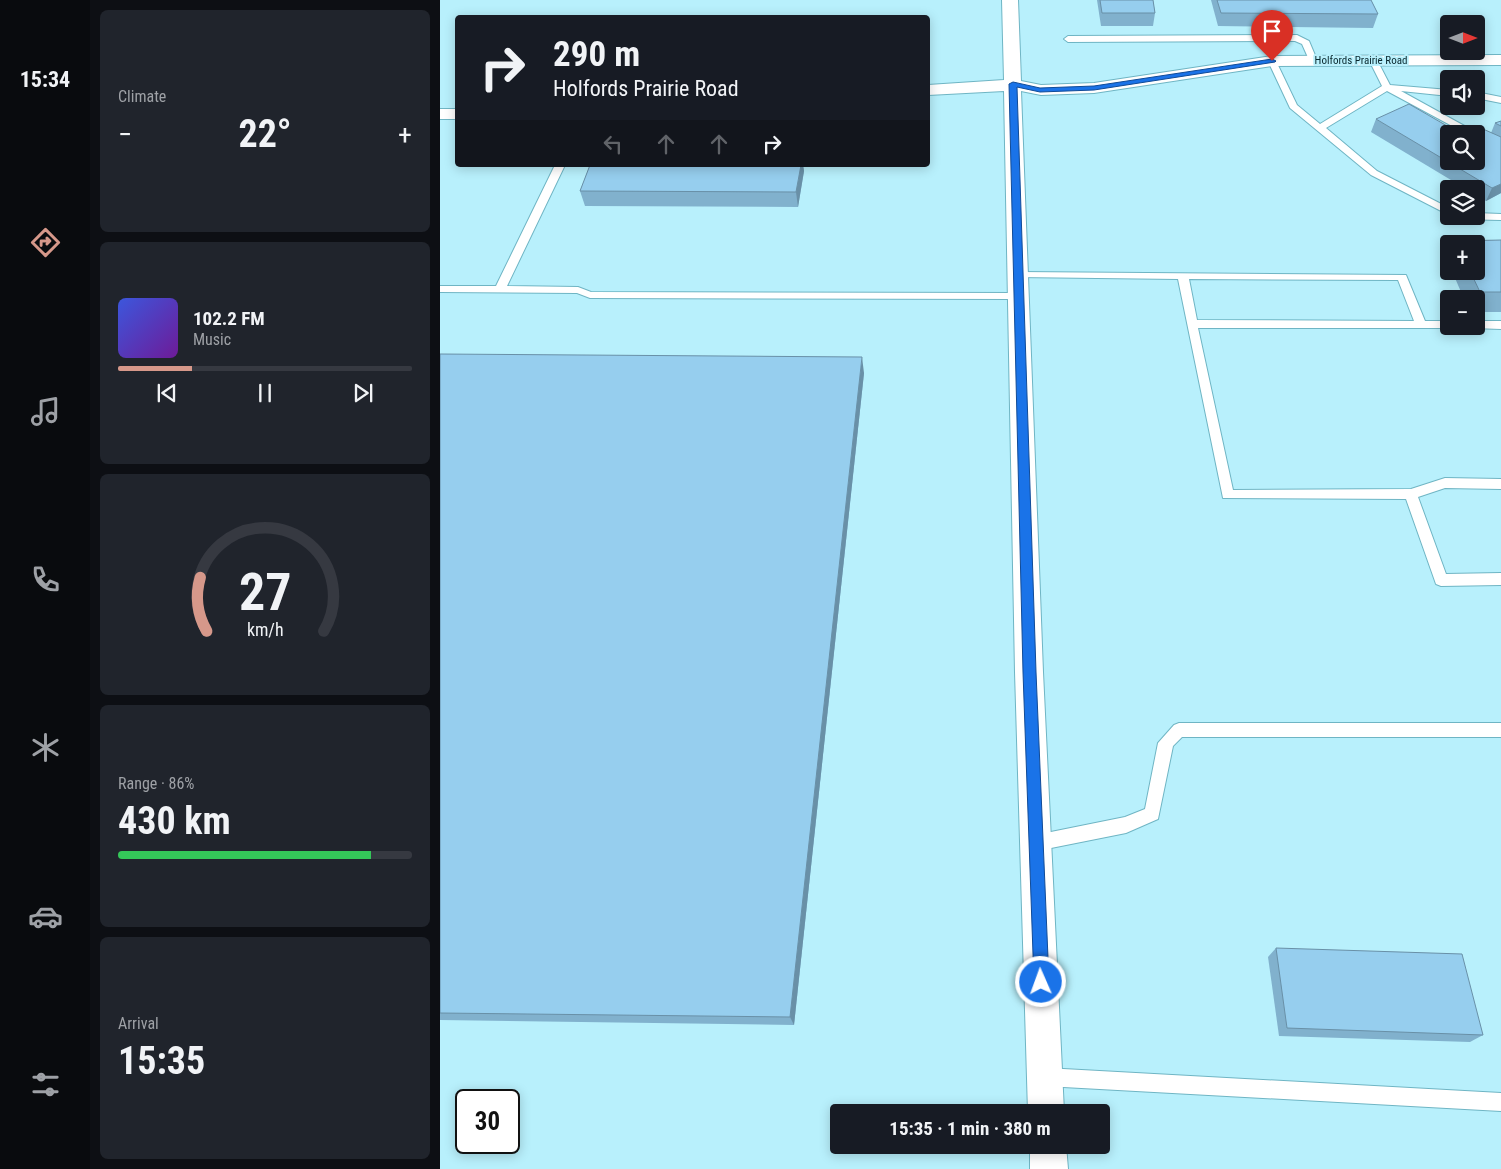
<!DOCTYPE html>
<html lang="en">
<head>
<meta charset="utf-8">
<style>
	body { margin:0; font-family:"Roboto Condensed",sans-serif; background:#20242c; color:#f1f3f6; height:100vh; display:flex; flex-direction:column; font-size:19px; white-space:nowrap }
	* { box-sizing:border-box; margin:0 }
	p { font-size:16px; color:#9ea1a6 }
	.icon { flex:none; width:28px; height:28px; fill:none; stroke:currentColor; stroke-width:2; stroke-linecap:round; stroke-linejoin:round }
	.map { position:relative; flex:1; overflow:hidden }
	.details { display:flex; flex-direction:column; gap:10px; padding:10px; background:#0d0f14; width:350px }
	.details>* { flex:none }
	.hud { position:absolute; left:15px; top:15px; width:475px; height:152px; border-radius:5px; box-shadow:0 2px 12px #0003; background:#171b24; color:#f1f3f6; overflow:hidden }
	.needle { width:32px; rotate:90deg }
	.buttons { position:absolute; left:1000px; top:15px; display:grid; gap:10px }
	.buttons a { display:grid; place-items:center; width:45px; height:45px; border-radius:5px; background:#171b24; box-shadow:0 2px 12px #0003; font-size:25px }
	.speed { position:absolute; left:15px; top:1089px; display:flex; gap:10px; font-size:25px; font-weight:700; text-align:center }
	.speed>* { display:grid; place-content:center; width:65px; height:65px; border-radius:50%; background:#171b24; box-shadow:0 2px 12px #0003; line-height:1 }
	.speed .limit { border:2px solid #111; border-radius:8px; background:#fff; color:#111 }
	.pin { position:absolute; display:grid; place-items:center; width:42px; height:42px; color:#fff; margin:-51px -21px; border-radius:50% 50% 50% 0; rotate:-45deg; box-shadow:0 0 5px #0007 }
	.pin .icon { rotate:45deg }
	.me { position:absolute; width:55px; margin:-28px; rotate:358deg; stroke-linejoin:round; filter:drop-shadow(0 0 4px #0008) }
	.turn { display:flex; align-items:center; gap:18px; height:105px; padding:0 15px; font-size:22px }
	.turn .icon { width:65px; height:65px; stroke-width:2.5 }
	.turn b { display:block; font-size:35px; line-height:42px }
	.lanes { display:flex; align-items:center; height:48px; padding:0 15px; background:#0003; justify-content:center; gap:25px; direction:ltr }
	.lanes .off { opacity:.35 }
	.big { font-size:38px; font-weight:700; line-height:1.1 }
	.details .card { flex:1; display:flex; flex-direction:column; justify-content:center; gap:8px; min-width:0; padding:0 18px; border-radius:8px; background:#20242c }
	.details .dial { align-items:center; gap:0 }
	.dial svg { height:130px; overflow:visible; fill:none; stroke:#363941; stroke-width:7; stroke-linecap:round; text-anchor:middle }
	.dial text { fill:#f1f3f6; stroke:none }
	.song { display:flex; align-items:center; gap:15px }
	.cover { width:60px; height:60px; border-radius:8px; background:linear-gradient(135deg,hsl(230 70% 55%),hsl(280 70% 35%)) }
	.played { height:5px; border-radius:2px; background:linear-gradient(90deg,#d6988a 25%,#363941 25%) }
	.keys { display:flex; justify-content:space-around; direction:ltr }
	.heat { display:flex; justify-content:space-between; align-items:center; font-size:28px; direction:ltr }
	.charge { height:8px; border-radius:4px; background:linear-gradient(90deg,#34c759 86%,#363941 0) }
	.trip { position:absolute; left:390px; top:1104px; width:280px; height:50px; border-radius:5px; background:#171b24; box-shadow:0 2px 12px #0003; font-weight:700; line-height:50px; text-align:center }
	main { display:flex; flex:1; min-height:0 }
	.dock { display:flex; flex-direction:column; width:90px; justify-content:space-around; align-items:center; background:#090b0e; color:#9ea1a6 }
	.dock .icon { width:35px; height:35px }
	.dock .active { color:#d6988a }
	.dock b { font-size:22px; color:#f1f3f6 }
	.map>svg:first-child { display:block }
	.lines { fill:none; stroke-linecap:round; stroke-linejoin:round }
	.lane-casing { stroke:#6fb5c4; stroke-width:2 }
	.street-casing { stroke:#6fb5c4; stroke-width:2 }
	.lane { fill:#fff; fill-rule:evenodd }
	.street { fill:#fff; fill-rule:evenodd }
	.wall { fill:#81b1cd }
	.shaded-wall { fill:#6990a7 }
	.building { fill:#96ceee; stroke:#6990a7 }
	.route { fill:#1a73e8; stroke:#114b97 }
	.labels { text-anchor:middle; stroke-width:4; stroke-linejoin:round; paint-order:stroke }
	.far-street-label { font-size:11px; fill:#09272d; stroke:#b8f0fc }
</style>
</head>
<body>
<main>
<nav class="dock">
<b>15:34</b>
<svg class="icon active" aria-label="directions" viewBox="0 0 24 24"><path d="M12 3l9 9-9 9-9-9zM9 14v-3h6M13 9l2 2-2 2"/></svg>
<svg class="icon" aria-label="music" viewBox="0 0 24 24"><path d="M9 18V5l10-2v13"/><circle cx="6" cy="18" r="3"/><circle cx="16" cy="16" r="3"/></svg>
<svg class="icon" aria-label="phone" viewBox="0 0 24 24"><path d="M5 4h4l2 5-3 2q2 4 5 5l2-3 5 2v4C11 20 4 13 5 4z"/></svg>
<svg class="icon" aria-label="climate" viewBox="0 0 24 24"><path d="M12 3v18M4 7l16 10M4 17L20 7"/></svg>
<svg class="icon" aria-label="car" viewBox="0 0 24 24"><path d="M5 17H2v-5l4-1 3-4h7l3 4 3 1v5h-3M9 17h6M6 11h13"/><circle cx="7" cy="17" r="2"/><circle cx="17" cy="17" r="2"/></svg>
<svg class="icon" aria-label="filters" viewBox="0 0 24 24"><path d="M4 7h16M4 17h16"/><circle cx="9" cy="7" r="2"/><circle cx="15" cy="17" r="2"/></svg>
</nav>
<section class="details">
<div class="card"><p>Climate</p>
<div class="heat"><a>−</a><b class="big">22°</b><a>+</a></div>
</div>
<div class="card">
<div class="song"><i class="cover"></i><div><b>102.2 FM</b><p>Music</p></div></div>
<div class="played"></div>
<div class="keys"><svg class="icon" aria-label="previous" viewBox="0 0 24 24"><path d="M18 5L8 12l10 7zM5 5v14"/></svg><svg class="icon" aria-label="pause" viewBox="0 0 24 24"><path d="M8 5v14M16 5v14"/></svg><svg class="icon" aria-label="next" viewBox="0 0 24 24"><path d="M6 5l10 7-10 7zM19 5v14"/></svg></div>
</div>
<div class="card dial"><svg viewBox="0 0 100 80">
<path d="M14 69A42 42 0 1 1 86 69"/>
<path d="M14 69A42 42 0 0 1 10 36" stroke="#d6988a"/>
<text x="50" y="56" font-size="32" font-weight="700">27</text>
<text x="50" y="72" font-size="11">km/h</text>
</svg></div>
<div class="card"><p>Range · 86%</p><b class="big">430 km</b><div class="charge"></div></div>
<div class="card"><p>Arrival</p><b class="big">15:35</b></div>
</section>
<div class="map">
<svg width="1061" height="1169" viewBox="0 0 1061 1169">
	<rect width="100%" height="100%" fill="#b8f0fc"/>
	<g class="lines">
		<g class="lane-casing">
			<g id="lane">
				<path d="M857,35L869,41L877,60L876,62H870L862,44L855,41L628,42L624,39L628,36Z"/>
				<path d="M933,57L937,60L950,85L1009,90V96L961,91L1039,134L1036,136V134H1027L947,91L886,128L937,171L1009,208V215L931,175L850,108L828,61L835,59L857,105L880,124L942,86L929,60Z"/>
				<path d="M1036,92L1061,97V103L1036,98Z"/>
				<path d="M115,165H125L67,286L138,287L151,292L579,293L584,296L579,299L150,298L137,293L0,292V286H56Z"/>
				<path d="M1036,213L1061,214V220L1016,219L1011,216H1036Z"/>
				<path d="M579,272L966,275L985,321H1009V326H1014L1013,328H758L793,490L971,489L1005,478L1061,479V489L1005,488L978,497L1006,574L1061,573V585L1001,586L996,584L966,499L783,498L738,279L575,277L574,275ZM749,279L958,280L974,321L757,320Z"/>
				<path d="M1036,321H1061V329L1032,328L1031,326H1036Z"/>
				<path d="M739,723H1061V737H742L733,746L718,819L686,833L596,851L590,849L588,843L590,837L596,835L685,817L705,809L718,743L734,725Z"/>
				<path d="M605,1068L1061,1093V1111L605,1086L598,1084L596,1077L598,1070Z"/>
			</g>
		</g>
		<g class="street-casing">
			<g id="street">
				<path d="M562,0H578L581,81L601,85L654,83L832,56L1061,55V65L832,66L654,93L601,95L581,91L603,672L624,1112H588L575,672L564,91L488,95V85L564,80Z"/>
				<rect x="0" y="109" width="18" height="10"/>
				<path d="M590,1145H626L628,1169H590Z"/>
			</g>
		</g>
		<use href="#lane" class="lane"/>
		<use href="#street" class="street"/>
	</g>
	<g class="wall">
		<path d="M657,0H713L715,13L713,26H661Z"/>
		<path d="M771,0H931L938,14L933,28L778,26Z"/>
		<path d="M936,119L1009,161L1051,133L1055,123L1061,121V193L1046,201L1036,195V189H1026L931,132Z"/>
		<path d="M150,165H363L364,171L358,207L145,206L140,191Z"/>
		<path d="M1061,240V312H1036V299H1024L1012,271H1036V244H1015L1016,241Z"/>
		<path d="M0,354L424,373L354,1025L0,1020Z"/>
		<path d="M836,948L1043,1035L1030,1042L839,1036L828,957Z"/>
	</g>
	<g class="shaded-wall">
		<path d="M361,165H363L364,171L358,207L356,192Z"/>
		<path d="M1061,184V193L1046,201L1052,188Z"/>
		<path d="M422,357L424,373L354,1025L350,1017Z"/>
	</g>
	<g class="building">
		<path d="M660,0H713L715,13H662Z"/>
		<path d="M777,0H931L938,14L781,13Z"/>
		<path d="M969,104L1021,134H1009V161H1036V134H1033L1043,129L1061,137V184L1052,188L936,119Z"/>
		<path d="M1061,121V126L1055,123Z"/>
		<path d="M150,165H361L356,192L140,191Z"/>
		<path d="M1061,240V292H1040L1030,271H1036V244H1017L1016,241Z"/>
		<path d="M0,354L422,357L350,1017L0,1013Z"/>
		<path d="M836,948L1022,954L1043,1035L847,1028Z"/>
	</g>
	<path class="route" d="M832,59L836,61L835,62L654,90L600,92L577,87L596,672L609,982L606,988L601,990L596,988L594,982L583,672L569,84L573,82L600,88L654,86Z"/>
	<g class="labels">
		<g class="far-street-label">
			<text x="921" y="64">Holfords Prairie Road</text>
		</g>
	</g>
</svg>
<div class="buttons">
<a><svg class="needle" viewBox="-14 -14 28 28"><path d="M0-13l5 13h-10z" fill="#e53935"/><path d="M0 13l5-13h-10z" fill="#9ea1a6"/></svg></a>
<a><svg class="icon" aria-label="sound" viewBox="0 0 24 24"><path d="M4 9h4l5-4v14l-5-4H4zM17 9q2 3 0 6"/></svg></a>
<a><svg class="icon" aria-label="search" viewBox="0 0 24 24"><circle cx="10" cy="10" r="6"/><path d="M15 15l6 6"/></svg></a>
<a><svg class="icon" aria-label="layers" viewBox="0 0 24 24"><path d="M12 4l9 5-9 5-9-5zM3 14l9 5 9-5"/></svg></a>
<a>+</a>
<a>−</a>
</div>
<div class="speed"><div class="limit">30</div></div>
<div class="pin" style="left:832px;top:61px;background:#d93025"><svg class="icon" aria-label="arrive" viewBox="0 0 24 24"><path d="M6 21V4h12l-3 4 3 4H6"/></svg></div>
<svg class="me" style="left:601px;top:982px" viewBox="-20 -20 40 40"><circle r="17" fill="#1a73e8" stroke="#fff" stroke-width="3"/><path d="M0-11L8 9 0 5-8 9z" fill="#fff"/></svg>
<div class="trip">15:35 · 1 min · 380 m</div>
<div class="hud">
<div class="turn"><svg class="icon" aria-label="right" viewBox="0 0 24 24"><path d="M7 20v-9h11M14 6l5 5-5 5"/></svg><div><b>290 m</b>Holfords Prairie Road</div></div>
<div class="lanes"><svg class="icon off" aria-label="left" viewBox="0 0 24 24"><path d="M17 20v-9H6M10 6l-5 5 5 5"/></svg><svg class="icon off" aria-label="ahead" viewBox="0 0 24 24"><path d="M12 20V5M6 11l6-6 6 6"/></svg><svg class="icon off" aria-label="ahead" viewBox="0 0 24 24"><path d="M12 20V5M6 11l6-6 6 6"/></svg><svg class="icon" aria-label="right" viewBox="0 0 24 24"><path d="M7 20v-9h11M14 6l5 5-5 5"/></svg></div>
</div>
</div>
</main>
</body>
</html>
